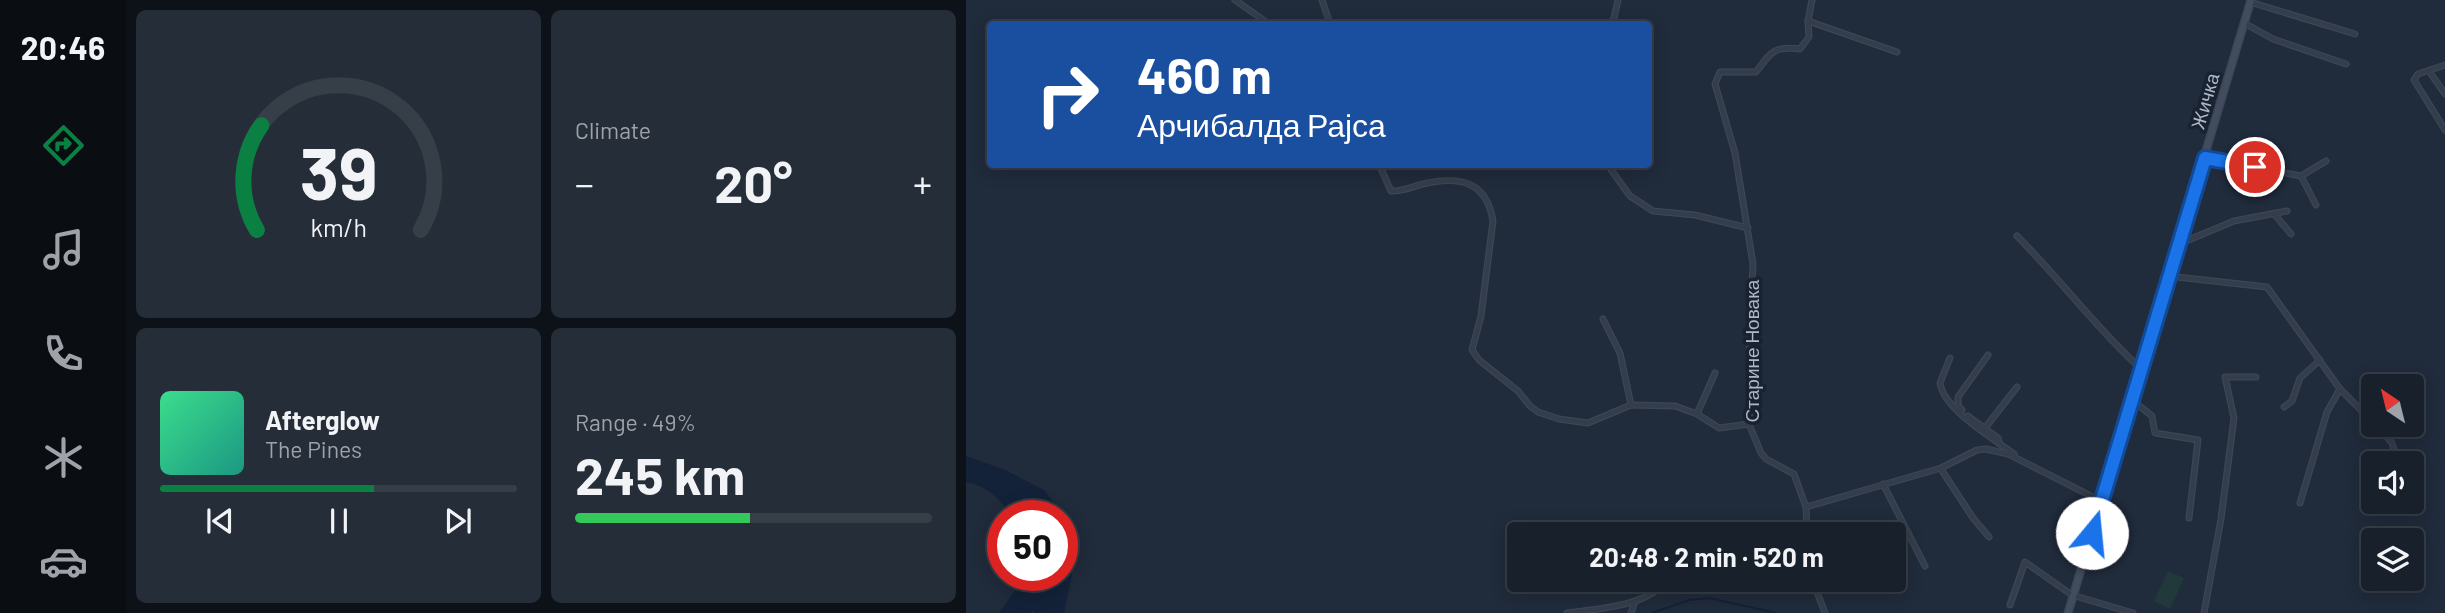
<!DOCTYPE html>
<html lang="en">
<head>
<meta charset="utf-8">
<style>
	body { margin:0; font-family:Barlow,sans-serif; background:#252d38; color:#f1f3f6; height:100vh; display:flex; flex-direction:column; font-size:26px; white-space:nowrap }
	* { box-sizing:border-box; margin:0 }
	p { font-size:23px; color:#9fa3a9 }
	.icon { flex:none; width:38px; height:38px; fill:none; stroke:currentColor; stroke-width:2; stroke-linecap:round; stroke-linejoin:round }
	.map { position:relative; flex:1; overflow:hidden }
	.panel { display:flex; flex-direction:column; gap:10px; padding:10px; background:#0d1218; width:840px }
	.panel>* { flex:none }
	.guide { position:absolute; left:21px; top:21px; width:665px; height:147px; border-radius:7px; box-shadow:0 4px 18px #0003,0 0 0 2px #363e48; background:#1a4fa0; color:#fff; overflow:hidden }
	.needle { width:46px; rotate:325deg }
	.buttons { position:absolute; left:1395px; top:374px; display:grid; gap:14px }
	.buttons a { display:grid; place-items:center; width:63px; height:63px; border-radius:7px; background:#18202c; box-shadow:0 4px 18px #0003,0 0 0 2px #363e48; font-size:35px }
	.speed { position:absolute; left:21px; top:500px; display:flex; gap:14px; font-size:35px; font-weight:700; text-align:center }
	.speed>* { display:grid; place-content:center; width:91px; height:91px; border-radius:50%; background:#18202c; box-shadow:0 4px 18px #0003,0 0 0 2px #363e48; line-height:1 }
	.speed .limit { border:10px solid #d22; background:#fff; color:#111 }
	.pin { position:absolute; display:grid; place-items:center; width:60px; height:60px; color:#fff; margin:-30px; border:4px solid #fff; border-radius:50%; box-shadow:0 2px 7px #0007 }
	.me { position:absolute; width:77px; margin:-38px; rotate:17deg; stroke-linejoin:round; filter:drop-shadow(0 0 5px #0008) }
	.turn { display:flex; align-items:center; gap:24px; height:147px; padding:0 35px; font-size:32px }
	.turn .icon { width:91px; height:91px; stroke-width:2.5 }
	.turn b { display:block; font-size:49px; line-height:60px }
	.big { font-size:52px; font-weight:700; line-height:1.1 }
	.panel .card { flex:1; display:flex; flex-direction:column; justify-content:center; gap:10px; min-width:0; padding:0 24px; border-radius:10px; background:#252d38 }
	.panel .dial { align-items:center; gap:0 }
	.dial svg { height:182px; overflow:visible; fill:none; stroke:#363e48; stroke-width:7; stroke-linecap:round; text-anchor:middle }
	.dial text { fill:#f1f3f6; stroke:none }
	.song { display:flex; align-items:center; gap:21px }
	.cover { width:84px; height:84px; border-radius:10px; background:linear-gradient(135deg,hsl(150 70% 55%),hsl(170 70% 35%)) }
	.played { height:7px; border-radius:4px; background:linear-gradient(90deg,#0b8043 60%,#363e48 60%) }
	.keys { display:flex; justify-content:space-around; direction:ltr }
	.heat { display:flex; justify-content:space-between; align-items:center; font-size:38px; direction:ltr }
	.charge { height:10px; border-radius:5px; background:linear-gradient(90deg,#34c759 49%,#363e48 0) }
	.panel .tiles { flex:1; display:grid; gap:10px; grid-template-columns:repeat(2,1fr) }
	.trip { position:absolute; left:541px; top:522px; width:399px; height:70px; border-radius:7px; background:#18202c; box-shadow:0 4px 18px #0003,0 0 0 2px #363e48; font-weight:700; line-height:70px; text-align:center }
	main { display:flex; flex:1; min-height:0 }
	.menu { display:flex; flex-direction:column; width:126px; justify-content:space-around; align-items:center; background:#0a0d12; color:#9fa3a9 }
	.menu .icon { width:49px; height:49px }
	.menu .selected { color:#0b8043 }
	.menu b { font-size:32px; color:#f1f3f6 }
	.map>svg:first-child { display:block }
	.green { fill:#22393c }
	.water { fill:#132239 }
	.lines { fill:none; stroke-linecap:round; stroke-linejoin:round }
	.stream { stroke:#132239; stroke-width:2 }
	.street-casing { stroke:#3d4654; stroke-width:7 }
	.secondary-casing { stroke:#3d4654; stroke-width:9 }
	.street { stroke:#343d4b; stroke-width:4.5 }
	.secondary { stroke:#414c5e; stroke-width:6 }
	.route-casing { stroke:#114b97; stroke-width:18 }
	.route { stroke:#1a73e8; stroke-width:12 }
	.labels { text-anchor:middle; stroke-width:7; stroke-linejoin:round; paint-order:stroke }
	.street-label { font-size:19px; fill:#aeb8c7; stroke:#192230 }
</style>
</head>
<body>
<main>
<nav class="menu">
<b>20:46</b>
<svg class="icon selected" aria-label="directions" viewBox="0 0 24 24"><path d="M12 3l9 9-9 9-9-9zM9 14v-3h6M13 9l2 2-2 2"/></svg>
<svg class="icon" aria-label="music" viewBox="0 0 24 24"><path d="M9 18V5l10-2v13"/><circle cx="6" cy="18" r="3"/><circle cx="16" cy="16" r="3"/></svg>
<svg class="icon" aria-label="phone" viewBox="0 0 24 24"><path d="M5 4h4l2 5-3 2q2 4 5 5l2-3 5 2v4C11 20 4 13 5 4z"/></svg>
<svg class="icon" aria-label="climate" viewBox="0 0 24 24"><path d="M12 3v18M4 7l16 10M4 17L20 7"/></svg>
<svg class="icon" aria-label="car" viewBox="0 0 24 24"><path d="M5 17H2v-5l4-1 3-4h7l3 4 3 1v5h-3M9 17h6M6 11h13"/><circle cx="7" cy="17" r="2"/><circle cx="17" cy="17" r="2"/></svg>
</nav>
<section class="panel">
<div class="tiles">
<div class="card dial"><svg viewBox="0 0 100 80">
<path d="M14 69A42 42 0 1 1 86 69"/>
<path d="M14 69A42 42 0 0 1 16 23" stroke="#0b8043"/>
<text x="50" y="56" font-size="32" font-weight="700">39</text>
<text x="50" y="72" font-size="11">km/h</text>
</svg></div>
<div class="card"><p>Climate</p>
<div class="heat"><a>−</a><b class="big">20°</b><a>+</a></div>
</div>
<div class="card">
<div class="song"><i class="cover"></i><div><b>Afterglow</b><p>The Pines</p></div></div>
<div class="played"></div>
<div class="keys"><svg class="icon" aria-label="previous" viewBox="0 0 24 24"><path d="M18 5L8 12l10 7zM5 5v14"/></svg><svg class="icon" aria-label="pause" viewBox="0 0 24 24"><path d="M8 5v14M16 5v14"/></svg><svg class="icon" aria-label="next" viewBox="0 0 24 24"><path d="M6 5l10 7-10 7zM19 5v14"/></svg></div>
</div>
<div class="card"><p>Range · 49%</p><b class="big">245 km</b><div class="charge"></div></div>
</div>
</section>
<div class="map">
<svg width="1479" height="613" viewBox="0 0 1479 613">
	<rect width="100%" height="100%" fill="#202b3b"/>
	<path class="green" d="M1202,571L1218,578L1204,609L1188,601Z"/>
	<path class="water" d="M0,456L37,469L78,490L99,517L106,574L98,613H68L67,611L64,613H33L55,582L57,576H96V516H47C34,500 21,485 0,482Z"/>
	<g class="lines">
		<path class="stream" d="M686,613L723,600L743,598L810,613"/>
		<g class="street-casing">
			<g id="street">
				<path d="M269,0L303,24"/>
				<path d="M356,0L364,24"/>
				<path d="M1284,2L1389,34"/>
				<path d="M842,21L931,52"/>
				<path d="M1278,23L1307,39L1380,64"/>
				<path d="M644,24L648,18L652,0"/>
				<path d="M1479,65L1452,74L1448,80L1479,130"/>
				<path d="M1463,71L1479,94"/>
				<path d="M1239,158L1335,176L1350,205"/>
				<path d="M413,164L425,191C438,192 449,185 462,183C496,176 521,183 527,221L515,316L506,350L513,360L552,391L564,406L572,412L593,419L622,423L665,405L709,406L731,414L753,428L783,424"/>
				<path d="M641,164L664,196L687,211L729,215L782,228"/>
				<path d="M1335,176L1360,161"/>
				<path d="M1309,215L1325,234"/>
				<path d="M1051,236C1094,279 1130,328 1175,369"/>
				<path d="M1213,244L1268,221L1321,211"/>
				<path d="M1202,276L1301,287L1374,389L1407,422"/>
				<path d="M637,319L654,353L665,405"/>
				<path d="M984,358L974,383C978,410 1027,438 1048,454"/>
				<path d="M1165,399L1186,416L1189,433L1232,440L1223,518"/>
				<path d="M1318,407L1326,401L1334,378L1354,360"/>
				<path d="M996,410L992,405V397L1022,355"/>
				<path d="M731,414L749,373"/>
				<path d="M1002,416L1032,438L1033,441"/>
				<path d="M1410,425L1426,443L1432,464"/>
				<path d="M1019,428L1051,387"/>
				<path d="M975,469L1007,518L1023,537"/>
				<path d="M917,484L959,566"/>
				<path d="M1334,503L1361,412L1374,389"/>
				<path d="M840,507L975,468L1011,450L1020,449L1042,454L1135,501"/>
				<path d="M841,534L840,507L828,474L800,459L795,453L783,424L785,367L783,341L787,264L769,153L749,84L754,72H790C806,51 808,46 834,49L843,37L842,21L846,0"/>
				<path d="M846,579L859,613"/>
				<path d="M697,586L709,579"/>
				<path d="M1044,605L1059,562L1106,595L1167,613"/>
				<path d="M601,613C630,609 683,607 701,579"/>
				<path d="M665,613L669,601"/>
				<path d="M1238,613L1255,519L1268,418L1259,377H1290"/>
			</g>
		</g>
		<g class="secondary-casing">
			<path id="secondary" d="M1102,613L1285,0"/>
		</g>
		<use href="#street" class="street"/>
		<use href="#secondary" class="secondary"/>
	</g>
	<g class="lines">
		<g class="route-casing">
			<path id="route" d="M1126,533L1239,158L1289,167"/>
		</g>
		<use href="#route" class="route"/>
	</g>
	<g class="labels">
		<g class="street-label">
			<text transform="translate(1239 101) rotate(-74)" y="7">Жичка</text>
			<text transform="translate(786 351) rotate(-90)" y="7">Старине Новака</text>
		</g>
	</g>
</svg>
<div class="buttons">
<a><svg class="needle" viewBox="-14 -14 28 28"><path d="M0-13l5 13h-10z" fill="#e53935"/><path d="M0 13l5-13h-10z" fill="#9fa3a9"/></svg></a>
<a><svg class="icon" aria-label="sound" viewBox="0 0 24 24"><path d="M4 9h4l5-4v14l-5-4H4zM17 9q2 3 0 6"/></svg></a>
<a><svg class="icon" aria-label="layers" viewBox="0 0 24 24"><path d="M12 4l9 5-9 5-9-5zM3 14l9 5 9-5"/></svg></a>
</div>
<div class="speed"><div class="limit">50</div></div>
<div class="pin" style="left:1289px;top:167px;background:#d93025"><svg class="icon" aria-label="arrive" viewBox="0 0 24 24"><path d="M6 21V4h12l-3 4 3 4H6"/></svg></div>
<svg class="me" style="left:1126px;top:533px" viewBox="-20 -20 40 40"><circle r="19" fill="#fff"/><path d="M0-13L10 11 0 6-10 11z" fill="#1a73e8"/></svg>
<div class="trip">20:48 · 2 min · 520 m</div>
<div class="guide">
<div class="turn"><svg class="icon" aria-label="right" viewBox="0 0 24 24"><path d="M7 20v-9h11M14 6l5 5-5 5"/></svg><div><b>460 m</b>Арчибалда Рајса</div></div>
</div>
</div>
</main>
</body>
</html>
